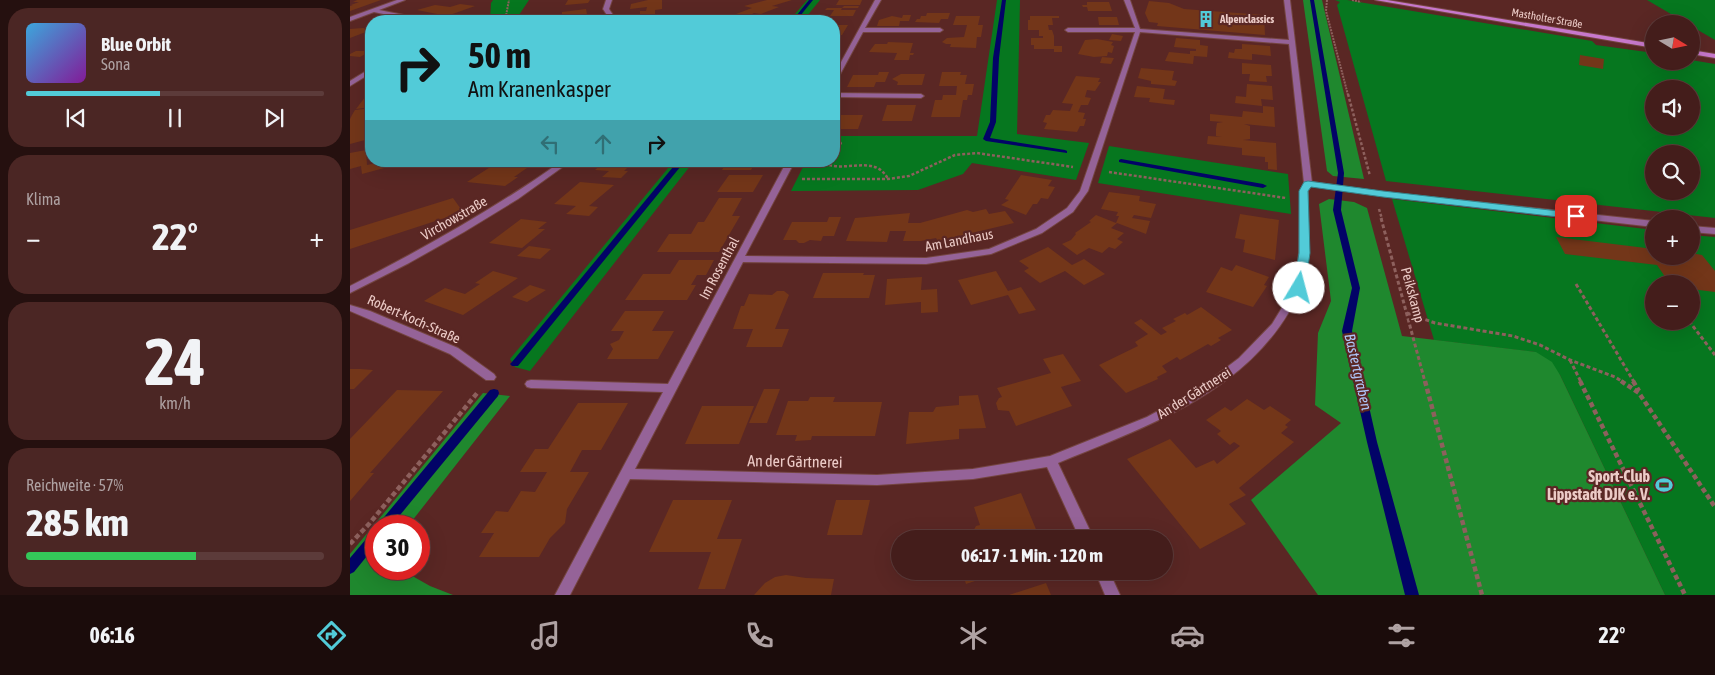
<!DOCTYPE html>
<html lang="de">
<head>
<meta charset="utf-8">
<style>
	body { margin:0; font-family:"Asap Condensed",sans-serif; background:#4b2624; color:#f1f3f6; height:100vh; display:flex; flex-direction:column; font-size:19px; white-space:nowrap }
	* { box-sizing:border-box; margin:0 }
	p { font-size:16px; color:#afa2a3 }
	.icon { flex:none; width:28px; height:28px; fill:none; stroke:currentColor; stroke-width:2; stroke-linecap:round; stroke-linejoin:round }
	.map { position:relative; flex:1; overflow:hidden }
	.side { display:flex; flex-direction:column; gap:8px; padding:8px; background:#25100f; width:350px }
	.side>* { flex:none }
	.top-card { position:absolute; left:15px; top:15px; width:475px; height:152px; border-radius:20px; box-shadow:0 5px 20px #0002,0 0 0 1px #5c3b3a; background:#52cbd8; color:#111; overflow:hidden }
	.needle { width:32px; rotate:100deg }
	.buttons { position:absolute; left:1295px; top:15px; display:grid; gap:10px }
	.buttons a { display:grid; place-items:center; width:55px; height:55px; border-radius:50%; background:#441d1b; box-shadow:0 5px 20px #0002,0 0 0 1px #5c3b3a; font-size:25px }
	.speed { position:absolute; left:15px; top:515px; display:flex; gap:10px; font-size:25px; font-weight:700; text-align:center }
	.speed>* { display:grid; place-content:center; width:65px; height:65px; border-radius:50%; background:#441d1b; box-shadow:0 5px 20px #0002,0 0 0 1px #5c3b3a; line-height:1 }
	.speed .limit { border:8px solid #d22; background:#fff; color:#111 }
	.pin { position:absolute; display:grid; place-items:center; width:42px; height:42px; color:#fff; margin:-21px; border-radius:10px; box-shadow:0 2px 8px #0006 }
	.me { position:absolute; width:55px; margin:-28px; rotate:8deg; stroke-linejoin:round; filter:drop-shadow(0 0 4px #0008) }
	.turn { display:flex; align-items:center; gap:18px; height:105px; padding:0 20px; font-size:22px }
	.turn .icon { width:65px; height:65px; stroke-width:2.5 }
	.turn b { display:block; font-size:35px; line-height:42px }
	.lanes { display:flex; align-items:center; height:48px; padding:0 20px; background:#0003; justify-content:center; gap:25px; direction:ltr }
	.lanes .off { opacity:.35 }
	.big { font-size:38px; font-weight:700; line-height:1.1 }
	.side .tile { flex:1; display:flex; flex-direction:column; justify-content:center; gap:8px; min-width:0; padding:0 18px; border-radius:20px; background:#4b2624 }
	.side .dial { align-items:center; gap:0 }
	.dial b { font-size:65px; line-height:1 }
	.song { display:flex; align-items:center; gap:15px }
	.cover { width:60px; height:60px; border-radius:8px; background:linear-gradient(135deg,hsl(200 70% 55%),hsl(290 70% 35%)) }
	.played { height:5px; border-radius:2px; background:linear-gradient(90deg,#52cbd8 45%,#5c3b3a 45%) }
	.keys { display:flex; justify-content:space-around; direction:ltr }
	.heat { display:flex; justify-content:space-between; align-items:center; font-size:28px; direction:ltr }
	.charge { height:8px; border-radius:4px; background:linear-gradient(90deg,#34c759 57%,#5c3b3a 0) }
	.trip { position:absolute; left:541px; top:530px; width:282px; height:50px; border-radius:25px; background:#441d1b; box-shadow:0 5px 20px #0002,0 0 0 1px #5c3b3a; font-weight:700; line-height:50px; text-align:center }
	.tabs { display:flex; height:80px; justify-content:space-around; align-items:center; background:#1b0c0b; color:#afa2a3 }
	.tabs .icon { width:35px; height:35px }
	.tabs .active { color:#52cbd8 }
	.tabs b { font-size:22px; color:#f1f3f6 }
	main { display:flex; flex:1; min-height:0 }
	.map>svg:first-child { display:block }
	.green { fill:#06771f; fill-rule:evenodd }
	.forest { fill:#1f882e }
	.lines { fill:none; stroke-linecap:round; stroke-linejoin:round }
	.stream { fill:#020367; fill-rule:evenodd }
	.building { fill:#733619 }
	.lane-casing { stroke:#744541; stroke-width:2 }
	.street-casing { stroke:#744541; stroke-width:2 }
	.secondary-casing { stroke:#744541; stroke-width:2 }
	.path-far3 { stroke:#8d605d; stroke-width:2; stroke-dasharray:2 1; stroke-linecap:butt }
	.path-far2 { stroke:#8d605d; stroke-width:2.5; stroke-dasharray:3 2; stroke-linecap:butt }
	.path-far1 { stroke:#8d605d; stroke-width:3; stroke-dasharray:4 2.5; stroke-linecap:butt }
	.path { stroke:#8d605d; stroke-width:4.5; stroke-dasharray:5 3; stroke-linecap:butt }
	.lane { fill:#956398; fill-rule:evenodd }
	.street { fill:#956398; fill-rule:evenodd }
	.secondary { fill:#c778cc; fill-rule:evenodd }
	.route { fill:#52cbd8; stroke:#35848c }
	.labels { text-anchor:middle; stroke-width:4.5; stroke-linejoin:round; paint-order:stroke }
	.far-street-label { font-size:11px; fill:#eccbc7; stroke:#5a2724 }
	.far-poi-label { font-size:11px; font-weight:bold; fill:#eccbc7; stroke:#5a2724; text-anchor:start }
	.street-label { font-size:14px; fill:#eccbc7; stroke:#5a2724 }
	.water-label { font-size:15px; font-style:italic; fill:#aec5f7; stroke:#5a2724 }
	.near-street-label { font-size:16px; fill:#eccbc7; stroke:#5a2724 }
	.near-poi-label { font-size:16px; font-weight:bold; fill:#eccbc7; stroke:#5a2724; text-anchor:end }
</style>
</head>
<body>
<main>
<section class="side">
<div class="tile">
<div class="song"><i class="cover"></i><div><b>Blue Orbit</b><p>Sona</p></div></div>
<div class="played"></div>
<div class="keys"><svg class="icon" aria-label="previous" viewBox="0 0 24 24"><path d="M18 5L8 12l10 7zM5 5v14"/></svg><svg class="icon" aria-label="pause" viewBox="0 0 24 24"><path d="M8 5v14M16 5v14"/></svg><svg class="icon" aria-label="next" viewBox="0 0 24 24"><path d="M6 5l10 7-10 7zM19 5v14"/></svg></div>
</div>
<div class="tile"><p>Klima</p>
<div class="heat"><a>−</a><b class="big">22°</b><a>+</a></div>
</div>
<div class="tile dial"><b>24</b><p>km/h</p></div>
<div class="tile"><p>Reichweite · 57%</p><b class="big">285 km</b><div class="charge"></div></div>
</section>
<div class="map">
<svg width="1365" height="595" viewBox="0 0 1365 595">
	<rect width="100%" height="100%" fill="#5a2724"/>
	<g class="green">
		<path d="M143,0H179L165,21H140L141,3Z"/>
		<path d="M457,0H470L453,21H439Z"/>
		<path d="M647,0H670L667,134L739,143L726,180L622,163L613,174L568,190L441,191L456,161H484V136H627Z"/>
		<path d="M985,0H997L1242,41L1246,45L1304,53V61H1341V60L1365,64V218L1036,181L987,5L990,2ZM1304,89H1341V126H1304ZM1304,154H1341V191H1304Z"/>
		<path d="M1297,0H1365V40L1341,26V24H1338Z"/>
		<path d="M759,146L938,174L941,214L748,183Z"/>
		<path d="M324,161H344L180,371L165,367L160,359Z"/>
		<path d="M1042,199L1304,230V256H1341V235L1365,237V595H1315L1210,375L1185,352L1084,340ZM1304,284H1341V321H1304Z"/>
	</g>
	<g class="forest">
		<path d="M953,0H972L1014,179L983,176L977,171Z"/>
		<path d="M979,199L1004,202L1017,208L1052,336L1186,352L1202,362L1210,375L1315,595H968L901,500L991,423L965,405L968,333L981,301L969,204Z"/>
		<path d="M133,393L160,396L58,526H26V569H50L80,586L103,595H0V554Z"/>
	</g>
	<g class="lines">
		<g class="stream">
			<path d="M459,0H463L446,21H442Z"/>
			<path d="M652,0H656L649,58L646,122L640,138L715,150L717,151V153L636,141L633,139L640,122L643,58Z"/>
			<path d="M960,0H964L994,173L991,210L1010,288L1002,331L1027,442L1069,595H1055L1017,442L992,331L1002,288L983,210L988,173Z"/>
			<path d="M771,159L913,184L917,186L913,188L769,162V160Z"/>
			<path d="M328,161H335L168,366H162L160,364L162,362Z"/>
			<path d="M144,389L148,390L149,393L148,396L41,526H28L30,522L140,390Z"/>
			<path d="M26,531V545L4,572L0,574V558L22,532Z"/>
		</g>
	</g>
	<g class="building">
		<path d="M7,0H31L0,11V6L3,5H1L9,2H3Z"/>
		<path d="M218,0H240L238,3L215,5Z"/>
		<path d="M298,0H312V9L305,10V17L290,18V11H296L297,7L280,9L281,4Z"/>
		<path d="M417,0H442L422,6L429,7L411,14L404,13L398,16L386,14L402,8L394,6Z"/>
		<path d="M489,0H512L510,5H486Z"/>
		<path d="M799,1L819,3L834,9L914,15L915,35L807,26L808,23L799,22L795,13Z"/>
		<path d="M737,2H759L762,11H738L737,7H733L732,5H737Z"/>
		<path d="M110,4L125,6L97,16L67,10L85,5L100,7Z"/>
		<path d="M494,6H509L508,8H492L491,10H506L503,16H480L484,10H475L477,8H492Z"/>
		<path d="M236,9L237,14H235V16L229,17V21L212,20V12Z"/>
		<path d="M577,13H600L598,19H591L589,23L565,22L567,19H570L571,16H576Z"/>
		<path d="M131,14L129,19L112,20L114,16Z"/>
		<path d="M553,15H561L559,21H550L549,26H527L529,20L542,16L552,18Z"/>
		<path d="M333,16L336,21H310V20Z"/>
		<path d="M606,16H630L628,25H633L631,37H627L626,48L600,47L601,44H596L592,42L597,38L614,37L617,25H603Z"/>
		<path d="M680,16H709V18H702L703,25H698L699,30H702L704,36V46H712V52H704V49H684V45H681V38H693V36H689V30H678V20H680Z"/>
		<path d="M748,17H767L769,25H749Z"/>
		<path d="M484,25H498L492,35H484Z"/>
		<path d="M13,28L21,30L0,38V29Z"/>
		<path d="M762,34L773,36L771,41L759,40Z"/>
		<path d="M826,38L850,40V45L858,46L857,57L844,56L843,64L815,61L819,52L840,54V51H846V49L824,47Z"/>
		<path d="M747,39L763,42L761,45L764,46L762,53L758,52L757,56L744,57L728,54L735,40Z"/>
		<path d="M538,42L563,43L560,53H564L563,55H560L559,60H544L547,53L519,52L525,44H537Z"/>
		<path d="M892,44L920,46L921,56L902,54V60L878,58L879,52L884,53L885,49H892Z"/>
		<path d="M6,51H21L10,57L0,56V54Z"/>
		<path d="M1230,55L1254,59L1253,69L1229,65Z"/>
		<path d="M752,57L764,58L761,64L750,63Z"/>
		<path d="M892,63L921,65L922,76H916L917,82L899,81L900,74H892Z"/>
		<path d="M791,68L824,71L822,80L827,81L825,86L801,84V81L788,78Z"/>
		<path d="M529,72H539L535,82H526L524,87H497L503,75H528Z"/>
		<path d="M592,72H611L610,75H617L615,84H624L622,95H618L617,100H613L610,117H581L585,100H592L593,95H606L607,86H589Z"/>
		<path d="M551,74H575L572,85H547L548,82L542,79Z"/>
		<path d="M726,76L750,78L748,82H751L745,91L737,90L735,97L741,98L738,105H731L728,112L735,113L733,119H736L734,126H730L727,132L694,129L697,123L693,122L696,115H700L703,110L720,111L723,104L712,103Z"/>
		<path d="M897,84L922,86L923,100L911,99L912,106L885,103L886,96L896,97Z"/>
		<path d="M787,86L815,89L813,99L825,100L824,105L799,102L800,98L784,97Z"/>
		<path d="M19,92H21V107L6,109Z"/>
		<path d="M537,105H566L562,121H532Z"/>
		<path d="M913,106L924,107L925,127L894,124L900,126V139L893,140L926,143L927,170L918,169V162H915V157L892,155V148L857,144L858,136L872,137L866,136V129L867,123L873,122L860,121V114L892,117L893,111L913,113Z"/>
		<path d="M21,108V135L17,136L15,140L0,144V119L2,115L5,110Z"/>
		<path d="M488,115H513L508,129H484Z"/>
		<path d="M16,150L17,165L37,161L38,167L12,174L11,166L0,169V153Z"/>
		<path d="M165,161H187L164,177H168L155,186L117,182L145,164L159,165Z"/>
		<path d="M255,161H284L274,171H278L271,178L252,177L259,171L245,170Z"/>
		<path d="M386,161H420L419,163H405L401,170H372L376,163Z"/>
		<path d="M379,175H413L403,192H367Z"/>
		<path d="M671,175L702,180L698,186L705,187L698,199L691,198L687,204H683L676,215L651,205L659,200L655,199Z"/>
		<path d="M230,182L264,185L239,206L248,207L239,216L216,214L226,206L204,204Z"/>
		<path d="M759,192L790,196L789,201L806,204L801,218L784,215L782,218L800,221L796,234L767,223L761,228L774,233L767,239L773,242L765,249L759,247L752,253L739,248L727,255L712,244L721,240L726,234L725,233L741,222L739,221L746,215L766,223L769,216H766L768,212L751,209Z"/>
		<path d="M103,198L113,212L0,249V230Z"/>
		<path d="M369,198H392L382,216H390L369,252H307L319,234H341L348,222H354Z"/>
		<path d="M636,209L639,214L655,211L664,223L588,241L586,238L571,241H553L556,231H540L537,242L496,241L505,218L560,213L558,223H570L617,210L623,212Z"/>
		<path d="M890,214L929,220L925,260L893,252L895,240L885,238Z"/>
		<path d="M479,217H491L484,236H473L471,241L460,240L454,243H449L446,240H433L442,222H477Z"/>
		<path d="M171,219L197,222L188,229H195L172,248L139,243Z"/>
		<path d="M1206,237L1304,249V256H1341V253L1352,255L1365,271V292L1341,289V284H1320L1307,265L1215,254Z"/>
		<path d="M179,246L201,249L190,259L167,256Z"/>
		<path d="M698,247L722,265L734,259L755,274L734,285L715,271L690,283L674,271L679,268L669,261Z"/>
		<path d="M329,260H364L356,275H347L341,285H346L337,300H275L293,274H320Z"/>
		<path d="M886,265L919,277L914,285L917,286L903,307L856,292L871,267L882,271Z"/>
		<path d="M143,271L168,278L113,315L74,301L95,288L115,294L130,284L125,283Z"/>
		<path d="M646,271L658,291L671,287L686,310L669,314L658,295L621,305L608,280Z"/>
		<path d="M473,273H514L513,275H525L519,298H463Z"/>
		<path d="M572,277L571,290L587,289L588,312L571,313V302L535,305L537,279Z"/>
		<path d="M180,285L196,290L177,302L162,297Z"/>
		<path d="M427,291H434L439,295L425,329H439L432,347H396L403,329H383L391,306H394L399,294L422,295Z"/>
		<path d="M851,307L882,330L868,338L871,340L861,346L858,344L830,360L827,357L812,366L817,372L807,377L808,379L776,393L749,365L788,346L785,342L798,334L784,323L791,319L811,335L817,332L812,328L826,321L823,319L835,313L837,315Z"/>
		<path d="M275,311H314L302,331H324L308,359H257L263,349L260,344L269,340L274,331H261Z"/>
		<path d="M713,354L731,381L711,387L722,406L666,426L659,411L648,410L646,403L649,398L652,397L647,388L701,373L693,359Z"/>
		<path d="M0,369H10L23,370L4,389H0Z"/>
		<path d="M414,389H430L417,423H399Z"/>
		<path d="M47,390L93,391L20,473H24L0,501V439Z"/>
		<path d="M628,395L636,428L609,429V439L556,444L559,412H583L586,407L609,405V396Z"/>
		<path d="M460,397H485L483,402H532L525,436H462L461,440L445,441L447,435H426L438,401H458Z"/>
		<path d="M897,399L914,410L920,406L941,420L935,425L938,427L931,433L944,442L889,488L896,495L879,504L896,524L850,549L777,459L820,439L846,468L864,460L867,464L890,446L884,442L880,445L867,434L871,431L856,420L875,407L881,411Z"/>
		<path d="M228,403H278L251,450H232L220,472H239L217,509L215,523L200,538L189,557H129L144,533H131L146,511L158,512L171,491L185,492L197,472H170L185,449H198Z"/>
		<path d="M352,406H404L389,444H335Z"/>
		<path d="M671,493L690,539H624L622,533L626,526L630,525L624,507Z"/>
		<path d="M323,500H382L367,539H392L375,589H348L361,552H299Z"/>
		<path d="M486,500H520L512,535H477Z"/>
		<path d="M612,571H652V572L616,584Z"/>
		<path d="M436,575L456,578L484,579L481,595H404L415,583L425,577Z"/>
		<path d="M696,583L701,595H659Z"/>
	</g>
	<g class="lines">
		<g class="lane-casing">
			<g id="lane">
				<path d="M955,181L1033,192L1304,221V227L1033,196L958,185H955Z"/>
				<path d="M1341,226L1365,228V234L1341,232Z"/>
			</g>
		</g>
		<g class="street-casing">
			<g id="street">
				<path d="M47,0H55L29,10L74,19L77,21H67L24,12L0,21V17Z"/>
				<path d="M256,0H262L259,9L267,21H261L253,9Z"/>
				<path d="M525,0H531L515,28H590L593,30L590,32H513L487,80L484,82V75Z"/>
				<path d="M774,0H780L790,29L939,40L934,0H940L962,183L958,191C958,222 961,255 954,286C952,295 944,304 939,312C890,395 793,428 708,463L744,539H730L697,467L623,479L527,485L280,479L220,595H205L313,392L181,388L177,387L175,384L177,381L181,380L318,384L437,161H445L395,256L576,258L639,249L686,229L717,208L730,191L785,32H718L715,30L718,28H785ZM790,32L939,44L954,183L950,191L949,253L944,288L922,324L889,358L848,389L797,417L700,456L623,469L527,475L285,469L393,262L576,264L641,254L692,233L723,212L738,191Z"/>
				<path d="M21,68V73L0,86V81Z"/>
				<path d="M484,93L571,94L574,96L571,98L484,97Z"/>
				<path d="M212,161H221L168,199L114,232L59,263L0,293V286C73,249 144,209 212,161Z"/>
				<path d="M0,305L20,311L108,348L144,374L146,377L144,380H136L100,354L0,311Z"/>
				<path d="M745,571H759L770,595H755Z"/>
			</g>
		</g>
		<g class="secondary-casing">
			<g id="secondary">
				<path d="M1025,0H1037L1304,44V48Z"/>
				<path d="M1341,50L1365,54V58L1341,54Z"/>
			</g>
		</g>
		<g class="path-far3">
			<path d="M977,0L976,11L998,95"/>
			<path d="M1002,0L1011,2"/>
			<path d="M142,21L155,20"/>
			<path d="M155,21L159,0"/>
		</g>
		<g class="path-far2">
			<path d="M998,94L1020,176"/>
			<path d="M484,145L492,143"/>
			<path d="M470,161C492,176 524,152 538,179"/>
			<path d="M759,172L936,198"/>
			<path d="M452,179H538L559,176L605,155L627,153L723,167"/>
			<path d="M1029,209L1032,219"/>
		</g>
		<g class="path-far1">
			<path d="M1031,218L1075,382"/>
			<path d="M1226,284L1284,382"/>
			<path d="M1057,313L1085,323L1163,336L1190,345L1220,360L1265,377L1273,382"/>
			<path d="M1339,321L1365,355"/>
			<path d="M1220,360L1231,382"/>
		</g>
		<g class="path">
			<path d="M1075,381L1132,595"/>
			<path d="M1230,381L1335,595"/>
			<path d="M1271,381L1289,393L1365,507"/>
			<path d="M1283,381L1289,391"/>
			<path d="M0,544L19,524L128,392"/>
		</g>
		<use href="#lane" class="lane"/>
		<use href="#street" class="street"/>
		<use href="#secondary" class="secondary"/>
	</g>
	<path class="route" d="M958,181L1033,191L1226,213L1231,216L1226,219L1033,197L961,187L958,191L960,253L955,288L949,292L943,288L949,253V191L954,182Z"/>
	<defs>
		<g id="building-bare" transform="scale(1.35)"><path d="M-4-6H4V6H1V3H-1V6H-4ZM-2.5-4.3h1.7v1.8h-1.7ZM.8-4.3h1.7v1.8H.8ZM-2.5-1h1.7V.8h-1.7ZM.8-1h1.7V.8H.8Z" fill="#52cbd8" stroke="#5a2724" stroke-width="2.5" paint-order="stroke"/></g>
		<g id="stadium-bare" transform="scale(1.35)"><path d="M0-5a6.5 5 0 1 0 0 10a6.5 5 0 1 0 0-10ZM-3.5-1.8h7v3.6h-7Z" fill="#52cbd8" stroke="#5a2724" stroke-width="2.5" paint-order="stroke"/></g>
	</defs>
	<g fill-rule="evenodd">
		<use href="#building-bare" x="856" y="19"/>
		<use href="#stadium-bare" x="1314" y="485"/>
	</g>
	<g class="labels">
		<g class="far-street-label">
			<text transform="translate(1197 18) rotate(10)" y="4">Mastholter Straße</text>
		</g>
		<g class="far-poi-label">
			<text x="870" y="23">Alpenclassics</text>
		</g>
		<g class="street-label">
			<text transform="translate(104 218) rotate(-30)" y="5">Virchowstraße</text>
			<text transform="translate(609 240) rotate(-11)" y="5">Am Landhaus</text>
			<text transform="translate(369 268) rotate(-62)" y="5">Im Rosenthal</text>
			<text transform="translate(1063 295) rotate(75)" y="5">Peikskamp</text>
			<text transform="translate(64 319) rotate(24)" y="5">Robert-Koch-Straße</text>
			<text transform="translate(844 393) rotate(-32)" y="5">An der Gärtnerei</text>
		</g>
		<g class="water-label">
			<text transform="translate(1008 372) rotate(77)" y="5">Bastertgraben</text>
		</g>
		<g class="near-street-label">
			<text transform="translate(445 461) rotate(1)" y="6">An der Gärtnerei</text>
		</g>
		<g class="near-poi-label">
			<text x="1300" y="482">Sport-Club<tspan x="1300" dy="18">Lippstadt DJK e. V.</tspan></text>
		</g>
	</g>
</svg>
<div class="buttons">
<a><svg class="needle" viewBox="-14 -14 28 28"><path d="M0-13l5 13h-10z" fill="#e53935"/><path d="M0 13l5-13h-10z" fill="#afa2a3"/></svg></a>
<a><svg class="icon" aria-label="sound" viewBox="0 0 24 24"><path d="M4 9h4l5-4v14l-5-4H4zM17 9q2 3 0 6"/></svg></a>
<a><svg class="icon" aria-label="search" viewBox="0 0 24 24"><circle cx="10" cy="10" r="6"/><path d="M15 15l6 6"/></svg></a>
<a>+</a>
<a>−</a>
</div>
<div class="speed"><div class="limit">30</div></div>
<div class="pin" style="left:1226px;top:216px;background:#d93025"><svg class="icon" aria-label="arrive" viewBox="0 0 24 24"><path d="M6 21V4h12l-3 4 3 4H6"/></svg></div>
<svg class="me" style="left:949px;top:288px" viewBox="-20 -20 40 40"><circle r="19" fill="#fff"/><path d="M0-13L10 11 0 6-10 11z" fill="#52cbd8"/></svg>
<div class="trip">06:17 · 1 Min. · 120 m</div>
<div class="top-card">
<div class="turn"><svg class="icon" aria-label="right" viewBox="0 0 24 24"><path d="M7 20v-9h11M14 6l5 5-5 5"/></svg><div><b>50 m</b>Am Kranenkasper</div></div>
<div class="lanes"><svg class="icon off" aria-label="left" viewBox="0 0 24 24"><path d="M17 20v-9H6M10 6l-5 5 5 5"/></svg><svg class="icon off" aria-label="ahead" viewBox="0 0 24 24"><path d="M12 20V5M6 11l6-6 6 6"/></svg><svg class="icon" aria-label="right" viewBox="0 0 24 24"><path d="M7 20v-9h11M14 6l5 5-5 5"/></svg></div>
</div>
</div>
</main>
<nav class="tabs">
<b>06:16</b>
<svg class="icon active" aria-label="directions" viewBox="0 0 24 24"><path d="M12 3l9 9-9 9-9-9zM9 14v-3h6M13 9l2 2-2 2"/></svg>
<svg class="icon" aria-label="music" viewBox="0 0 24 24"><path d="M9 18V5l10-2v13"/><circle cx="6" cy="18" r="3"/><circle cx="16" cy="16" r="3"/></svg>
<svg class="icon" aria-label="phone" viewBox="0 0 24 24"><path d="M5 4h4l2 5-3 2q2 4 5 5l2-3 5 2v4C11 20 4 13 5 4z"/></svg>
<svg class="icon" aria-label="climate" viewBox="0 0 24 24"><path d="M12 3v18M4 7l16 10M4 17L20 7"/></svg>
<svg class="icon" aria-label="car" viewBox="0 0 24 24"><path d="M5 17H2v-5l4-1 3-4h7l3 4 3 1v5h-3M9 17h6M6 11h13"/><circle cx="7" cy="17" r="2"/><circle cx="17" cy="17" r="2"/></svg>
<svg class="icon" aria-label="filters" viewBox="0 0 24 24"><path d="M4 7h16M4 17h16"/><circle cx="9" cy="7" r="2"/><circle cx="15" cy="17" r="2"/></svg>
<b>22°</b>
</nav>
</body>
</html>
